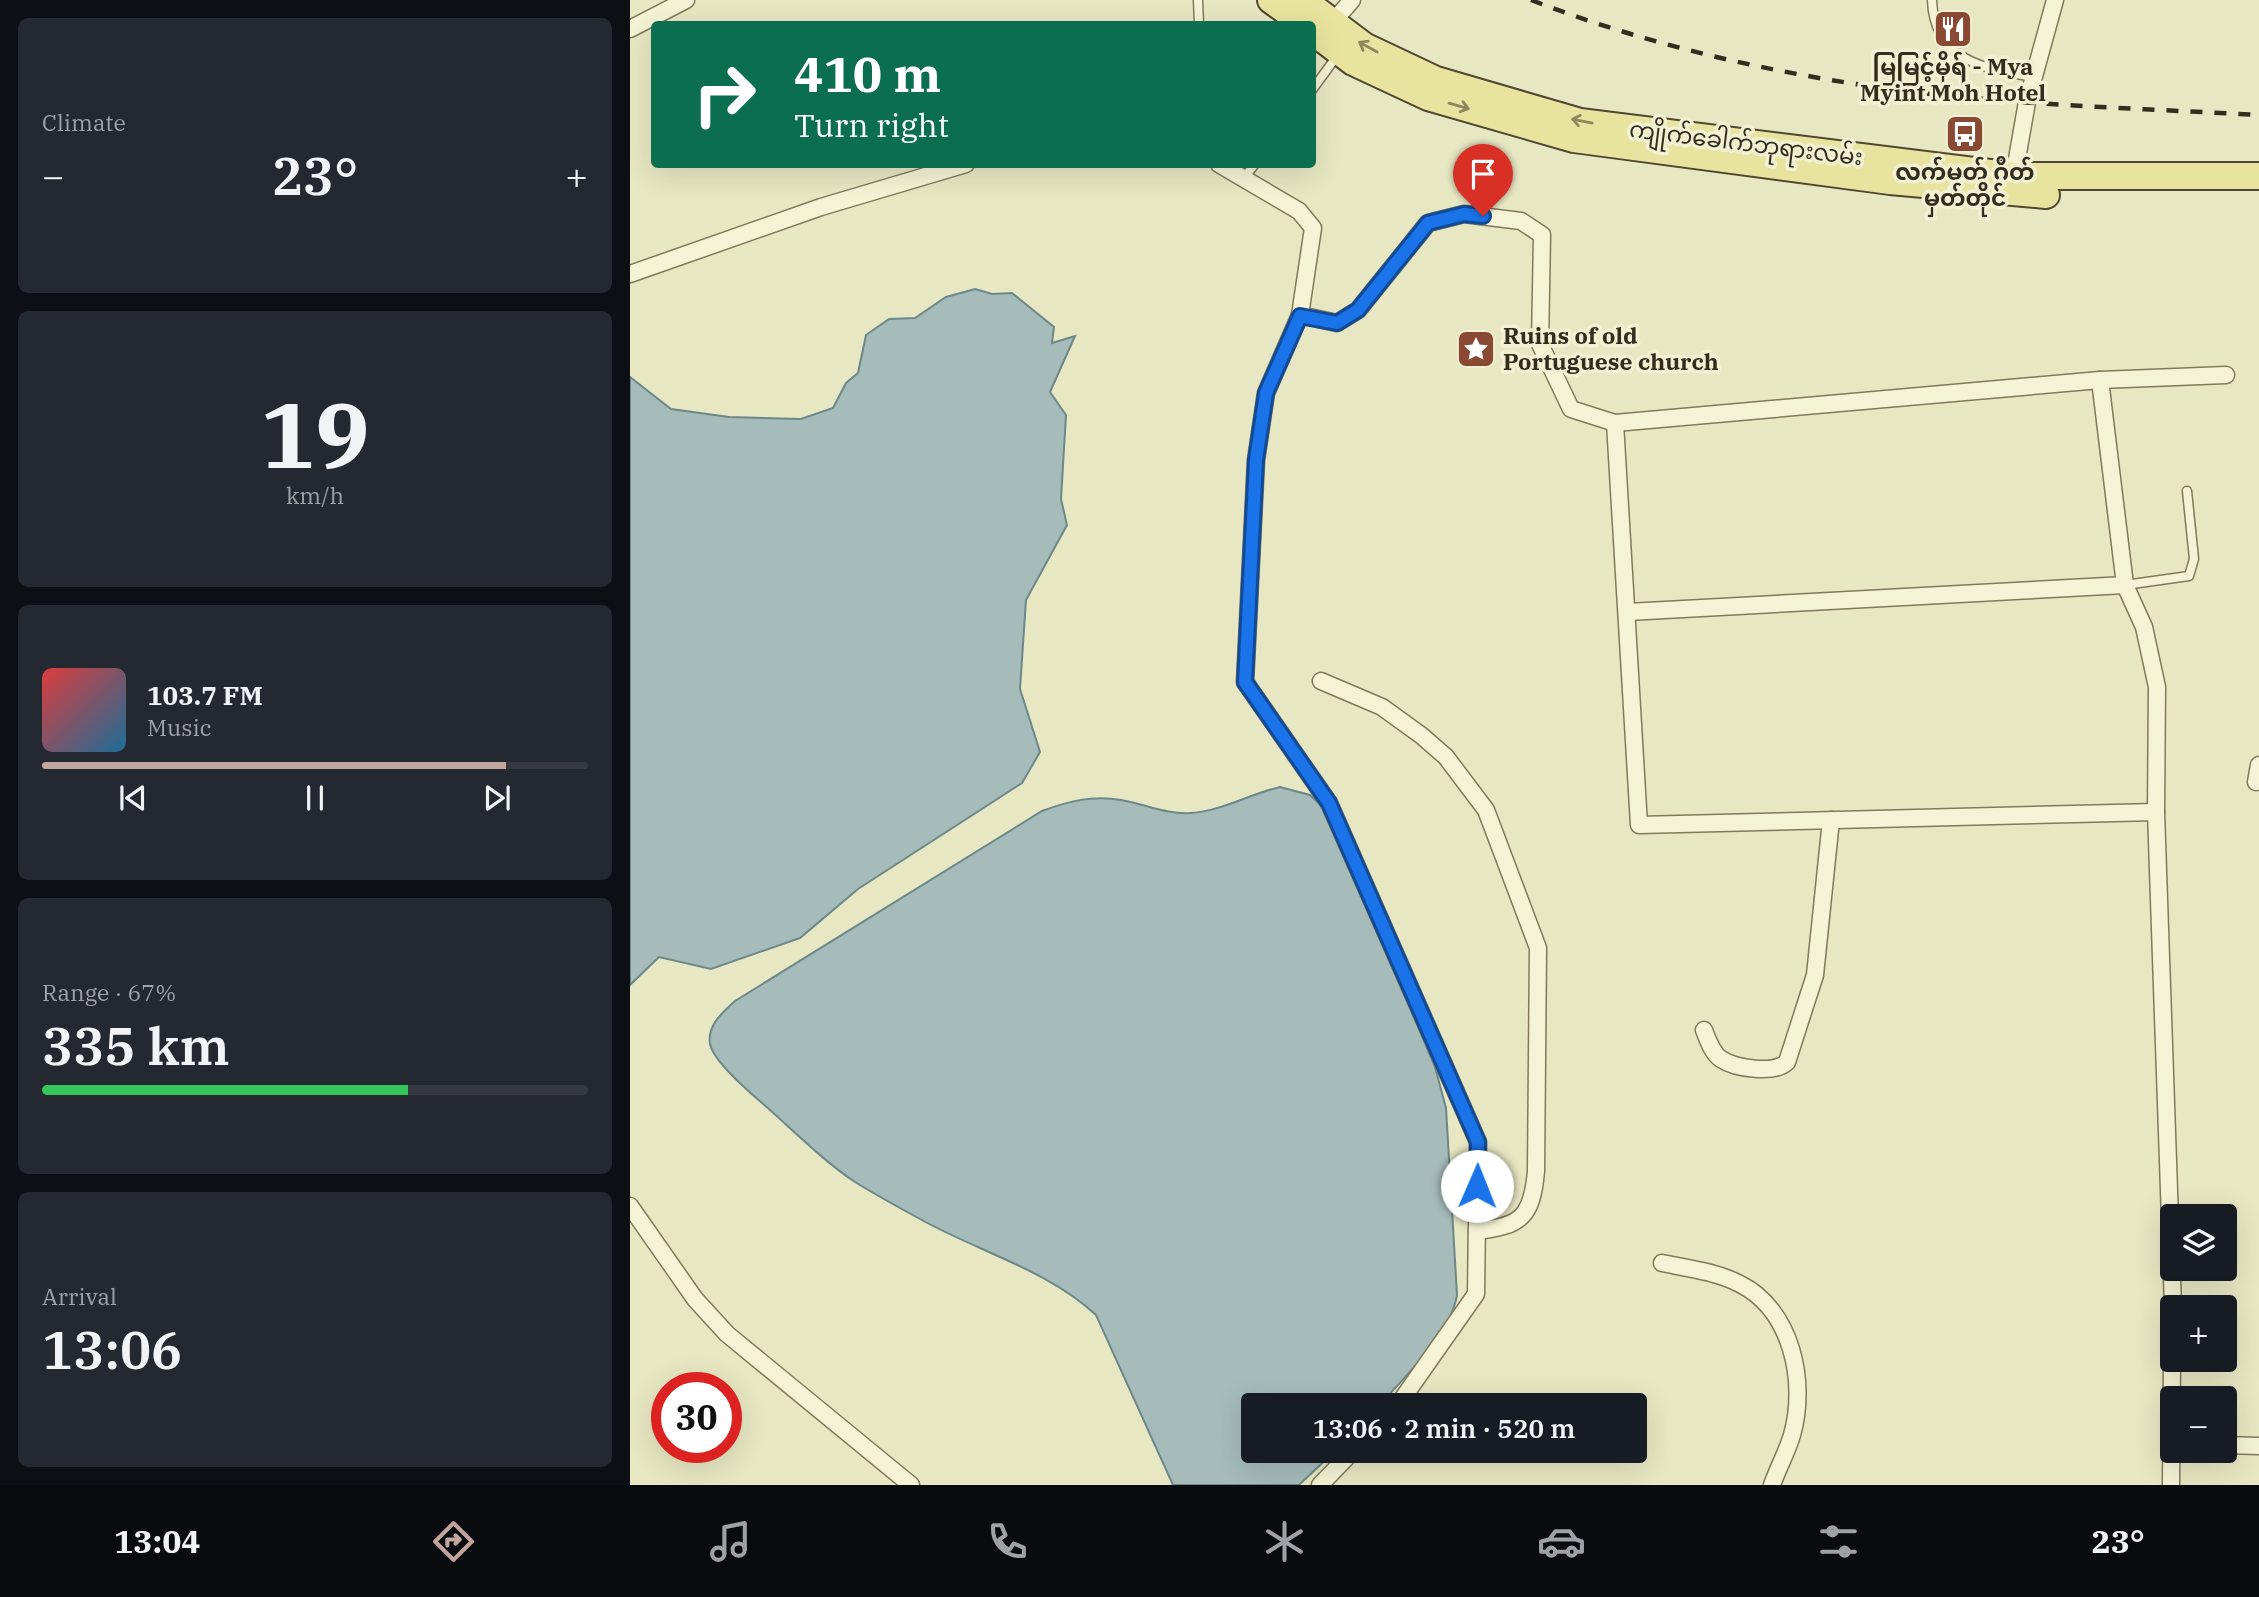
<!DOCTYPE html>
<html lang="en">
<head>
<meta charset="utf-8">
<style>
	body { margin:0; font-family:"IBM Plex Serif","Noto Sans Myanmar",serif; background:#242831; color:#f1f3f6; height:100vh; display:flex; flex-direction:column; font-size:26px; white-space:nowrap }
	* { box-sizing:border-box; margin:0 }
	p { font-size:23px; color:#9ea1a6 }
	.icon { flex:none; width:38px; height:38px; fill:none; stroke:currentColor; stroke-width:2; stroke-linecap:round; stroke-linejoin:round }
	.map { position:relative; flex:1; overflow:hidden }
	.side { display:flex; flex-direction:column; gap:18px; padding:18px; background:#0d0f14; width:630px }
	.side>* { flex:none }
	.hud { position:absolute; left:21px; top:21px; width:665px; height:147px; border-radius:7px; box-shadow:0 7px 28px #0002; background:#0b6e4f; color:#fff; overflow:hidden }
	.buttons { position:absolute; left:1530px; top:1204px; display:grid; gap:14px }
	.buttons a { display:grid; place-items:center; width:77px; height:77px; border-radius:7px; background:#171b24; box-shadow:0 7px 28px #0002; font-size:35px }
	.speed { position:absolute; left:21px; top:1372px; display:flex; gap:14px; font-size:35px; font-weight:700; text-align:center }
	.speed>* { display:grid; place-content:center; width:91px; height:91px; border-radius:50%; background:#171b24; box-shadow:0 7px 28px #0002; line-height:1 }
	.speed .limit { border:10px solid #d22; background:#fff; color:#111 }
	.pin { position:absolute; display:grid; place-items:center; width:60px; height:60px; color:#fff; margin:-72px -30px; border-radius:50% 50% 50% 0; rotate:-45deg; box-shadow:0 0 7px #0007 }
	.pin .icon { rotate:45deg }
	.me { position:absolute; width:77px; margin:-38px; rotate:1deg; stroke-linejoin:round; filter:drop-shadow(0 0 5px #0008) }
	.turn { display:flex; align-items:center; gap:24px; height:147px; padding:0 28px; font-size:32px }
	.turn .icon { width:91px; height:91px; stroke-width:2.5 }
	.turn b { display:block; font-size:49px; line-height:60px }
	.big { font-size:52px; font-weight:600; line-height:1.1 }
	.side .card { flex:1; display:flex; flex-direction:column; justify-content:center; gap:10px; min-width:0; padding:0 24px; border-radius:10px; background:#242831 }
	.side .dial { align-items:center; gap:0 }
	.dial b { font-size:91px; line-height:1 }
	.song { display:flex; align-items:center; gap:21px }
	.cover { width:84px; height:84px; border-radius:10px; background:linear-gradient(135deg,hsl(0 70% 55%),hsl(200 70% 35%)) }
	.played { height:7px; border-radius:4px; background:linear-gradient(90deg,#c2a69e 85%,#363941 85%) }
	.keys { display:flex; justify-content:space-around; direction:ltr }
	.heat { display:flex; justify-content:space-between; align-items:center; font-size:38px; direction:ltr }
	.charge { height:10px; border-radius:5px; background:linear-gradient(90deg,#34c759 67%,#363941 0) }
	.trip { position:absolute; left:611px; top:1393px; width:406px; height:70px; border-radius:7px; background:#171b24; box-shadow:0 7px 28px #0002; font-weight:600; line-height:70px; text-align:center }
	.dock { display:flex; height:112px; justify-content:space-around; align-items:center; background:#090b0e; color:#9ea1a6 }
	.dock .icon { width:49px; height:49px }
	.dock .current { color:#c2a69e }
	.dock b { font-size:32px; color:#f1f3f6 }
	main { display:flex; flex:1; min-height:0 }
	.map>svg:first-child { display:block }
	.water { fill:#a5bcbb; stroke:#6d8889; stroke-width:2 }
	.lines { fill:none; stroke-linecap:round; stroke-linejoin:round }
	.lane-casing { stroke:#81795c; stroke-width:11 }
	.street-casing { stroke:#81795c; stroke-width:19 }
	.primary-casing { stroke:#4f4730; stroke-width:30 }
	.lane { stroke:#f4f3d5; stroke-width:8 }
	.street { stroke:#f4f3d5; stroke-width:16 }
	.primary { stroke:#e8e49f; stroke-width:26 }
	.rail { stroke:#322d1e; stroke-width:4.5; stroke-dasharray:12 12; stroke-linecap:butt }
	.oneway { stroke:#8d885e }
	.route-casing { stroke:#114b97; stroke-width:18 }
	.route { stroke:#1a73e8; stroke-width:12 }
	.labels { text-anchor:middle; stroke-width:7; stroke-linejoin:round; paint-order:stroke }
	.poi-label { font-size:23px; font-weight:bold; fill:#322d1e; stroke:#f1f0d2 }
	.street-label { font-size:23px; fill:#322d1e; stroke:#f1f0d2 }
</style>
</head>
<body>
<main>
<section class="side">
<div class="card"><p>Climate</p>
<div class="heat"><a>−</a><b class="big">23°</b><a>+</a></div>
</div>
<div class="card dial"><b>19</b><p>km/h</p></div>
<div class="card">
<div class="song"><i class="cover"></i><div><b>103.7 FM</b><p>Music</p></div></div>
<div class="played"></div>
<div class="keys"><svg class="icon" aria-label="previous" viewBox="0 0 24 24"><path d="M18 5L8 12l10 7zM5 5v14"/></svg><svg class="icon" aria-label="pause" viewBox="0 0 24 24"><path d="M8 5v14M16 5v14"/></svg><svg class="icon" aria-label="next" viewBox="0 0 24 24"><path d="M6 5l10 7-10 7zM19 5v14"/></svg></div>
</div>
<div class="card"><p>Range · 67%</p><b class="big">335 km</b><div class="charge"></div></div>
<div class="card"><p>Arrival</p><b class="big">13:06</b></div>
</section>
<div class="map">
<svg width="1629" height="1485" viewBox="0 0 1629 1485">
	<rect width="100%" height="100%" fill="#e8e7c3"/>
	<g class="water">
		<path d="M345,289L362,294L382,293L424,327L422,343L445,336L420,392L436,415L431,499L437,525L396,600L390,689L410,752L392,783L228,889L170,938L81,969L29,957L0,985V377L41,409L99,417L171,419L203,408L216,383L228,373L236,335L259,319L285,318L316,297Z"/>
		<path d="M650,787L680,795L697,811L805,1067L816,1108L827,1295C820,1336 777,1373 750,1405H623V1451H705L669,1485H543L466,1315C418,1270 347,1251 290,1219C268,1207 246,1195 225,1182C192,1160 162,1129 132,1103C118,1091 83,1061 80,1044C77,1025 93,1012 105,1001L412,811C439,801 462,795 491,800C515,804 537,815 561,813C591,811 620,794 650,787Z"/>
	</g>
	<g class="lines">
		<g class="lane-casing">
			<g id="lane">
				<path d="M568,0L569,24"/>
				<path d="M1302,0C1304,60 1355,70 1405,77"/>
				<path d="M682,90L707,56"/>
				<path d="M613,179L625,164"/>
				<path d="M1495,585L1559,576L1564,559L1557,491"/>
			</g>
		</g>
		<g class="street-casing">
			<g id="street">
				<path d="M703,22L722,0"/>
				<path d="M0,29L56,0"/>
				<path d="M589,164L669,211L683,228L670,315L636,393L626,460L615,682L699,803L848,1142L846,1294L768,1405"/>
				<path d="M1384,176L1397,102L1425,0"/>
				<path d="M0,274L191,207L336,164"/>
				<path d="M670,315L707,323L728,310L798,223L834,214L891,221L912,235L910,344L941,409L985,423L1470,380L1596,375"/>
				<path d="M1470,380L1495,585L1514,627L1527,687L1526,812L1543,1307"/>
				<path d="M985,423L1009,825L1526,812"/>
				<path d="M998,612L1495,585"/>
				<path d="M691,681L752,707L792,736L816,757L856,810L908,948L906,1171C902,1217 891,1226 847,1231"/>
				<path d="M1626,782L1629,765"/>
				<path d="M1074,1030C1078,1040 1082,1053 1091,1059C1106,1069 1145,1074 1157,1062L1185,975L1201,820"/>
				<path d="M0,1206L65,1299L97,1334L281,1485"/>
				<path d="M1032,1263C1057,1268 1087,1272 1110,1284C1162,1310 1177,1382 1162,1435C1157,1452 1148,1468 1142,1485"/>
				<path d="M1594,1445L1629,1446"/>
				<path d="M690,1485L723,1451"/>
				<path d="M1541,1485L1542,1360"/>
			</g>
		</g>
		<g class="primary-casing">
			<g id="primary">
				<path d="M641,0L674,24"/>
				<path d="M673,0L734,46L806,80L950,122L1384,176H1629"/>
				<path d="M682,31L723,62L798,97L944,139L1260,181L1416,195"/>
			</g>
		</g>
		<use href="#lane" class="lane"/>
		<use href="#street" class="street"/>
		<use href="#primary" class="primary"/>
		<path class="rail" d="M901,0C1028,49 1167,79 1302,94C1410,106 1520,109 1629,115"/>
	</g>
	<defs><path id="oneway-shaft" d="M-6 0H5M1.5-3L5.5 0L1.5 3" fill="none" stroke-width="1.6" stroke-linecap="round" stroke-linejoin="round" transform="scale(1.75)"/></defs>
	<g class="oneway">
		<use href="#oneway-shaft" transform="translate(738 47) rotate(-151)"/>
		<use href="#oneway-shaft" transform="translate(829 106) rotate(16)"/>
		<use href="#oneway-shaft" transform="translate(952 121) rotate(-169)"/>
	</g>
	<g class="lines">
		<g class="route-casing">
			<path id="route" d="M847,1186L848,1142L699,803L615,682L626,460L636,393L670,316L707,323L728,310L798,223L834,214L853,216"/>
		</g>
		<use href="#route" class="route"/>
	</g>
	<defs>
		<g id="restaurant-square" transform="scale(2.0125)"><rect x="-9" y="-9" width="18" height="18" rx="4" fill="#894933" stroke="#f1f0d2"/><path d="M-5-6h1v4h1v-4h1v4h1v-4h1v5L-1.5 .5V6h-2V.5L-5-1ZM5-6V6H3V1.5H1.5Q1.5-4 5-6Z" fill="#fff"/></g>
		<g id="bus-square" transform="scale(2.0125)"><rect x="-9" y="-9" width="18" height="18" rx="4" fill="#894933" stroke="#f1f0d2"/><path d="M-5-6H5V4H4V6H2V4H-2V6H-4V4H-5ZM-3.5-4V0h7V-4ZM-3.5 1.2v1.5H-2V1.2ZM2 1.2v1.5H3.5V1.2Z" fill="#fff"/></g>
		<g id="sight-square" transform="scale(2.0125)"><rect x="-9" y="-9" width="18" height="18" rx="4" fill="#894933" stroke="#f1f0d2"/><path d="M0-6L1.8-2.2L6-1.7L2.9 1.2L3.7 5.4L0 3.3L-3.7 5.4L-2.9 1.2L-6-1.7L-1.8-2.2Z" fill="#fff"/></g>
	</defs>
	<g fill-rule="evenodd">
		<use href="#restaurant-square" x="1323" y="29"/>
		<use href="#bus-square" x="1335" y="134"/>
		<use href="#sight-square" x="846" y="349"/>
	</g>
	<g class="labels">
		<g class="poi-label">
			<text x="1323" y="75">မြမြင့်မိုရ် - Mya<tspan x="1323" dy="26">Myint Moh Hotel</tspan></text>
			<text x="1335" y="180">လက်မှတ် ဂိတ်<tspan x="1335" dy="26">မှတ်တိုင်</tspan></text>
			<text x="873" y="344" text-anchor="start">Ruins of old<tspan x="873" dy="26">Portuguese church</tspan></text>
		</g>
		<g class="street-label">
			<text transform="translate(1116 143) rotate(7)" y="8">ကျိုက်ခေါက်ဘုရားလမ်း</text>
		</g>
	</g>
</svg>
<div class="buttons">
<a><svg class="icon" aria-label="layers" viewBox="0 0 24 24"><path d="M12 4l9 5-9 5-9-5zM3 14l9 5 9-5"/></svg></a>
<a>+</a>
<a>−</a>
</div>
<div class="speed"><div class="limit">30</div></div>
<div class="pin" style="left:853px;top:216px;background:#d93025"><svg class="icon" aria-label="arrive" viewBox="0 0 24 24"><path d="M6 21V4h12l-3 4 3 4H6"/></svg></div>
<svg class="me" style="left:847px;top:1186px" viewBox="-20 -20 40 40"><circle r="19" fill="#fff"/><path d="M0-13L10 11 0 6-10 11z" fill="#1a73e8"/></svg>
<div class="trip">13:06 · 2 min · 520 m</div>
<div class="hud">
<div class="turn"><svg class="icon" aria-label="right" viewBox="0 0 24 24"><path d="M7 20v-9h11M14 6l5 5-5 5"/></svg><div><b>410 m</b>Turn right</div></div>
</div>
</div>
</main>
<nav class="dock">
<b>13:04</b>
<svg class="icon current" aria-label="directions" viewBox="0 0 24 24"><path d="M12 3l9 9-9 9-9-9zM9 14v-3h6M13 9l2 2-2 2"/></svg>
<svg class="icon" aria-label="music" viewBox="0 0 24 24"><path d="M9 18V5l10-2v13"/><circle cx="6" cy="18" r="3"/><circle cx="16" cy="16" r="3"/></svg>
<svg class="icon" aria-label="phone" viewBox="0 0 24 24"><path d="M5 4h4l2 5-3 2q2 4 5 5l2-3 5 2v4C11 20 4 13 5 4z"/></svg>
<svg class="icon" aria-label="climate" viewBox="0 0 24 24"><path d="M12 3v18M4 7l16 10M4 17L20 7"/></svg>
<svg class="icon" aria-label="car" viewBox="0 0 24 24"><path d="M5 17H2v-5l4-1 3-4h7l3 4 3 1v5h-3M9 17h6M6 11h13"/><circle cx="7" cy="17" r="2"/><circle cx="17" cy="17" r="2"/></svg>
<svg class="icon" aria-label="filters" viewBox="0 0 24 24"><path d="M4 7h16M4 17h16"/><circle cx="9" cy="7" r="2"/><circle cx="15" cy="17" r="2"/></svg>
<b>23°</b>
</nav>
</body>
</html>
